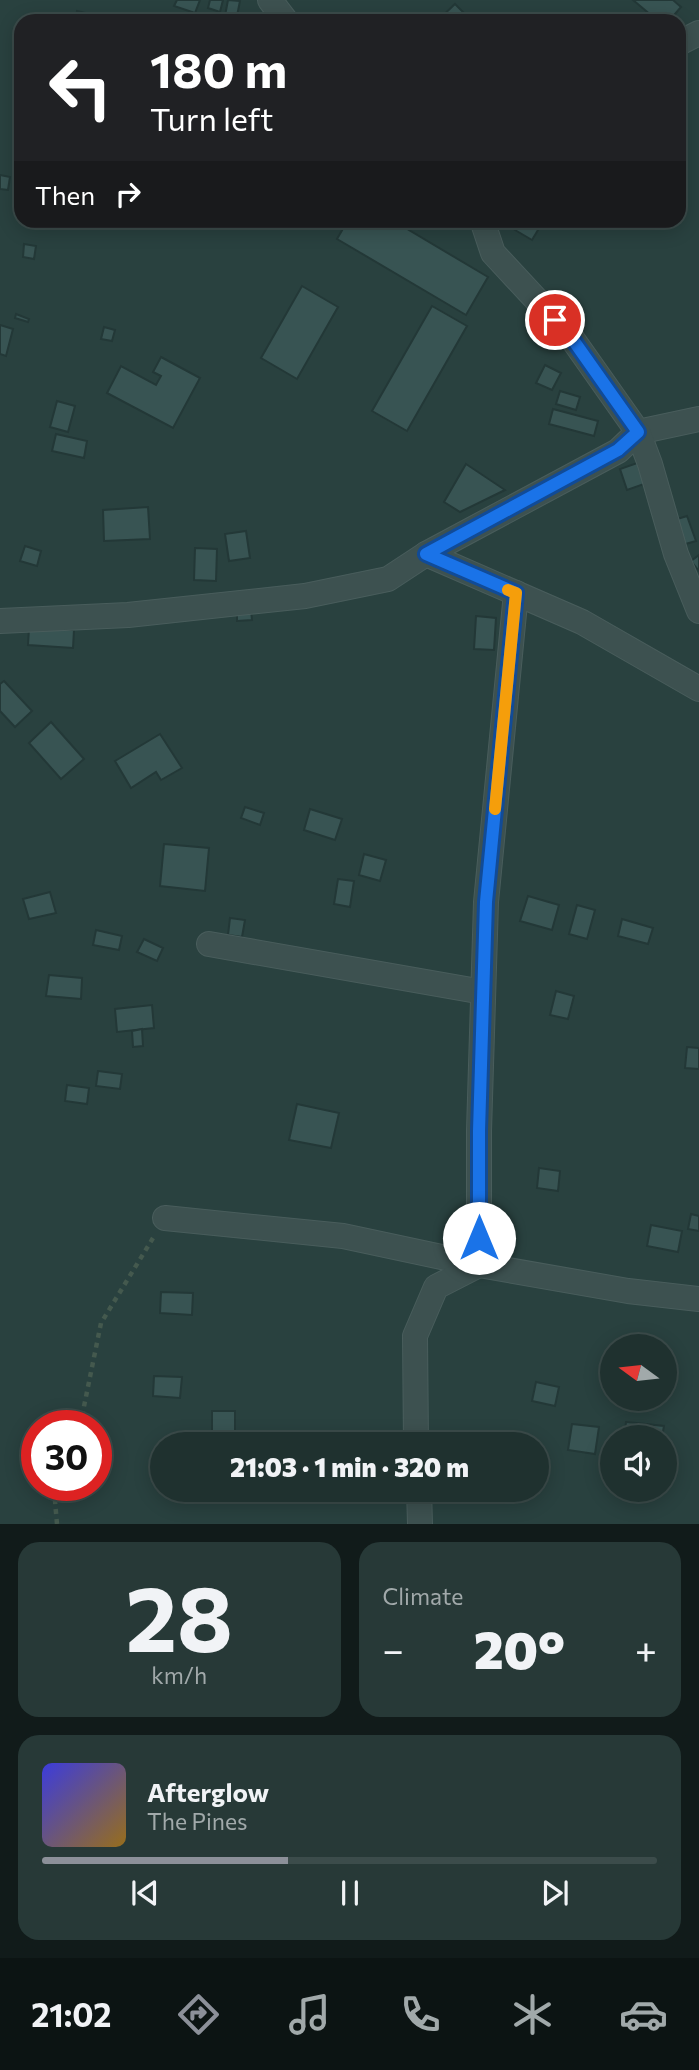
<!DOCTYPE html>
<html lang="en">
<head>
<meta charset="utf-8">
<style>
	body { margin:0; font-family:Commissioner,sans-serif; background:#273937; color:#f1f3f6; height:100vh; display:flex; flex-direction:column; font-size:26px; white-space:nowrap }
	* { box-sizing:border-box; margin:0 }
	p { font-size:23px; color:#a1a9aa }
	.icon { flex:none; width:38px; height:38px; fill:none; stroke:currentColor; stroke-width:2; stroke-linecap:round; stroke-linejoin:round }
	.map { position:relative; height:1524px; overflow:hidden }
	.panel { display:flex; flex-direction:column; gap:18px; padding:18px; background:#111b1a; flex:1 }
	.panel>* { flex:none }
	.guide { position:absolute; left:14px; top:14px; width:672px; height:214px; border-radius:21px; box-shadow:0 4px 18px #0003,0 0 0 2px #3c4c4b; background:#202124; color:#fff; overflow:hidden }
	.needle { width:46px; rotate:285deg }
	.tools { position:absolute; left:600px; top:1334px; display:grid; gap:14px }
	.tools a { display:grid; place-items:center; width:77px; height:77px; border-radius:50%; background:#1f312f; box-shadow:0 4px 18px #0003,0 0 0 2px #3c4c4b; font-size:35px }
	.speed { position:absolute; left:21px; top:1410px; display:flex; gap:14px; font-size:35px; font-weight:700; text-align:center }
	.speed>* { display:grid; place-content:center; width:91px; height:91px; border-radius:50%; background:#1f312f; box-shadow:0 4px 18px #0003,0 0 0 2px #3c4c4b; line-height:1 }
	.speed .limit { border:10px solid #d22; background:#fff; color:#111 }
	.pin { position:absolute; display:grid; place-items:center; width:60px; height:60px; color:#fff; margin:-30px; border:4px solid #fff; border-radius:50%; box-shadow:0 2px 7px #0007 }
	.me { position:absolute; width:77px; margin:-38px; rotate:0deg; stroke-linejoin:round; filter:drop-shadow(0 0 5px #0008) }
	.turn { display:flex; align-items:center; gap:24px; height:147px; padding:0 21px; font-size:32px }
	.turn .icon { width:91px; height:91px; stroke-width:2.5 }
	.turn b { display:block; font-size:49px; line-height:60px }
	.then { display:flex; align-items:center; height:66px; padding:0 21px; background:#0003; gap:14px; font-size:26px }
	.big { font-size:52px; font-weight:800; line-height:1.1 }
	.panel .tile { flex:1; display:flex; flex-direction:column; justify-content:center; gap:10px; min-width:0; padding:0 24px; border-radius:21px; background:#273937 }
	.panel .dial { align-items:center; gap:0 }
	.dial b { font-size:91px; line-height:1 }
	.song { display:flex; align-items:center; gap:21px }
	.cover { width:84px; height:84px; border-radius:10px; background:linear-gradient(135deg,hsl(240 70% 55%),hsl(40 70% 35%)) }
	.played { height:7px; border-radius:4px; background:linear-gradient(90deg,#8c9099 40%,#3c4c4b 40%) }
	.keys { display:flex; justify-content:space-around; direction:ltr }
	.heat { display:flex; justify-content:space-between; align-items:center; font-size:38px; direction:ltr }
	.panel .tiles { flex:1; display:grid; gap:18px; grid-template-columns:1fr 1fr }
	.tile:last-child { grid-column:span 2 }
	.trip { position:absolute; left:150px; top:1432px; width:399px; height:70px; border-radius:35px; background:#1f312f; box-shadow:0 4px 18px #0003,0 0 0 2px #3c4c4b; font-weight:800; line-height:70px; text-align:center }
	.tab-bar { display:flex; height:112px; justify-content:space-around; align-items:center; background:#0c1413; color:#a1a9aa }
	.tab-bar .icon { width:49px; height:49px }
	.tab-bar .active { color:#8c9099 }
	.tab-bar b { font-size:32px; color:#f1f3f6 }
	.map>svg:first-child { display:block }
	.building { fill:#385453; stroke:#233837; stroke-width:2 }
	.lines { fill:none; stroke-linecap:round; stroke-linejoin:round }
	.minor-casing { stroke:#495d5c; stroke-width:26 }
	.path { stroke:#44594e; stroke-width:4.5; stroke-dasharray:5 5; stroke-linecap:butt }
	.minor { stroke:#3d5150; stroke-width:24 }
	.route-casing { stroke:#114b97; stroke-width:18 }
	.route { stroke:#1a73e8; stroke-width:12 }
	.slow { stroke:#f59e0b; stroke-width:12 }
</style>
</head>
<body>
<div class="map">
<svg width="699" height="1524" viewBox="0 0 699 1524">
	<rect width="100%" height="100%" fill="#29413f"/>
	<g class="building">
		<path d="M177,0H200L195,13L174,6Z"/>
		<path d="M210,0H223L220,12L208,8Z"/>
		<path d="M228,0L240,1L236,21H224Z"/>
		<path d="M633,0H673L681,7L669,21H658Z"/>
		<path d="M455,4L472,21H437Z"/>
		<path d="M77,11L102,17L101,21H75Z"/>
		<path d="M0,175L10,177L8,190L0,189Z"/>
		<path d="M348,220H392L488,277L466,315L337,239Z"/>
		<path d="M521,220L538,230L532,240L515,230Z"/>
		<path d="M24,244L36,246L34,259L23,257Z"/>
		<path d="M302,286L338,307L297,379L261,358Z"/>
		<path d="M432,306L467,326L407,431L372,411Z"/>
		<path d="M16,314L29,319L28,322L15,318Z"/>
		<path d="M0,325L13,329L6,356L0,354Z"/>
		<path d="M104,327L115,330L112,341L101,339Z"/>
		<path d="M161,357L200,378L173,428L107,393L121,366L156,385L161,376L153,372Z"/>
		<path d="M545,365L561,373L552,390L536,383Z"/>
		<path d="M560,391L580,397L576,410L556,404Z"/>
		<path d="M57,401L75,406L68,432L50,427Z"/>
		<path d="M553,409L598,421L594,436L549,424Z"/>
		<path d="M56,434L87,441L84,458L52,451Z"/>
		<path d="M640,462L647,483L627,490L620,469Z"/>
		<path d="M466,464L505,490L460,512L444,502Z"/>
		<path d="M148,507L150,539L104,541L103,510Z"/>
		<path d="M687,516L696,541L682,545L674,520Z"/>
		<path d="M246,531L250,558L229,561L225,534Z"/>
		<path d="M25,546L41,551L37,566L20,561Z"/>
		<path d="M195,548L217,549L216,581L194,580Z"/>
		<path d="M699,555V571L691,561Z"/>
		<path d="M251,610L252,620L237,621V611Z"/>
		<path d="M476,616L496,618L494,650L474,649Z"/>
		<path d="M29,628L74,630L73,648L28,645Z"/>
		<path d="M4,681L32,711L15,727L0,711V684Z"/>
		<path d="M51,722L84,759L61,779L29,743Z"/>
		<path d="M160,734L182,768L161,780L156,772L131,788L115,761Z"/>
		<path d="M245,807L264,813L260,825L241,818Z"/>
		<path d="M310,809L342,819L335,840L304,830Z"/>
		<path d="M164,844L209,848L205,891L160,886Z"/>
		<path d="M364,854L386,860L380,881L359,875Z"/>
		<path d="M338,879L354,881L350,907L334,904Z"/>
		<path d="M50,892L56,913L29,919L23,899Z"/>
		<path d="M528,896L559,905L552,930L520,921Z"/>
		<path d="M577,905L595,910L587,939L569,934Z"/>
		<path d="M230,918L245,920L242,937L228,935Z"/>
		<path d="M622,919L653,928L648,944L618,936Z"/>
		<path d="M96,930L122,936L119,950L93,945Z"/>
		<path d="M144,939L163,948L157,961L137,952Z"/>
		<path d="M49,975L82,978L81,999L46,996Z"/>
		<path d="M556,991L574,996L568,1019L550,1015Z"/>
		<path d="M152,1005L154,1028L117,1032L115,1009Z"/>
		<path d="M142,1029L143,1046L133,1047L132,1031Z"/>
		<path d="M687,1047L699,1048V1069L685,1068Z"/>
		<path d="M98,1071L122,1074L120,1089L96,1086Z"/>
		<path d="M67,1085L89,1088L87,1104L65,1101Z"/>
		<path d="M297,1104L339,1113L331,1148L289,1140Z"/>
		<path d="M539,1168L560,1171L558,1191L537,1188Z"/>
		<path d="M691,1214L699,1216V1231L688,1229Z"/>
		<path d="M651,1225L682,1231L678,1252L647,1246Z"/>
		<path d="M161,1292L193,1293L192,1315L160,1313Z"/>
		<path d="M154,1376L182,1377L180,1398L153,1396Z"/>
		<path d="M536,1382L559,1387L555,1406L532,1401Z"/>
		<rect x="212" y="1411" width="23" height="22"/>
		<path d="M626,1422L664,1426L662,1437H624Z"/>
		<path d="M572,1424L599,1427L595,1454L568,1450Z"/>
	</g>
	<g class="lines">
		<g class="minor-casing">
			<g id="minor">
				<path d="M270,0L286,21"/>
				<path d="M679,43L699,33"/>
				<path d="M482,220L493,253L571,337L638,432L699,419"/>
				<path d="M426,554L582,622L699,689"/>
				<path d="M0,621L128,615L305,596L388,579L426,554L618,451L638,432L650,464L676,554L699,611"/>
				<path d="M209,944L483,992"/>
				<path d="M165,1218L343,1236L479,1265L628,1291L699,1299"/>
				<path d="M416,1444L415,1336L436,1287L479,1265V1131L486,902L516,593"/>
				<path d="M419,1489L420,1524"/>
			</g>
		</g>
		<g class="path">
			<path d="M80,1426L101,1323L153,1238"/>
			<path d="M57,1524L55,1501L60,1486"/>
		</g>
		<use href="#minor" class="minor"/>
	</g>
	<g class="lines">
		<g class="route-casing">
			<path id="route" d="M479,1238V1131L486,902L516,593L426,554L618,450L638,432L571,337L555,320"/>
		</g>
		<use href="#route" class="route"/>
		<path class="slow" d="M495,809L516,593L508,590"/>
	</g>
</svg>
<div class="tools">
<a><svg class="needle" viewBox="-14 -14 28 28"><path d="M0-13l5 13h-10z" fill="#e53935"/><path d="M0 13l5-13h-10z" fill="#a1a9aa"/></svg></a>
<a><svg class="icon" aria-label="sound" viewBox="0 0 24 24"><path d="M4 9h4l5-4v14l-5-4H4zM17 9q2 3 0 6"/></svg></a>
</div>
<div class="speed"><div class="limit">30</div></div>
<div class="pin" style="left:555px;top:320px;background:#d93025"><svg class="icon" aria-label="arrive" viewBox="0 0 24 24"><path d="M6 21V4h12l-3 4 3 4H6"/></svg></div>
<svg class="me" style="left:479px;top:1238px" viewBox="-20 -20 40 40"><circle r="19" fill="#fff"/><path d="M0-13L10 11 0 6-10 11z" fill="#1a73e8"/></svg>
<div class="trip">21:03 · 1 min · 320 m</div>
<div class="guide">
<div class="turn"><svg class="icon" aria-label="left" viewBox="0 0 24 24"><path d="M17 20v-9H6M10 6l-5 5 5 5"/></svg><div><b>180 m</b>Turn left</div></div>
<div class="then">Then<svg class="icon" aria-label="right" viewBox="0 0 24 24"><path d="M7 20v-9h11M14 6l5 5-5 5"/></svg></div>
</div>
</div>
<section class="panel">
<div class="tiles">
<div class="tile dial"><b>28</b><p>km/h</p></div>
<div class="tile"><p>Climate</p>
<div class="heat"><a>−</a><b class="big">20°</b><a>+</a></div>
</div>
<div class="tile">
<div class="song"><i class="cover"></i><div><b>Afterglow</b><p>The Pines</p></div></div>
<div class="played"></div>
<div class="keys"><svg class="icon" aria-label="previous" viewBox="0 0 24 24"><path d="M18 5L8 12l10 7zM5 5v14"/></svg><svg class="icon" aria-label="pause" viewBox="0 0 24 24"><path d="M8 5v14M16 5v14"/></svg><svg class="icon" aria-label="next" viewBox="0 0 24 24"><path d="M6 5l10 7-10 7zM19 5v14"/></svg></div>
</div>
</div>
</section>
<nav class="tab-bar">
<b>21:02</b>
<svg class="icon active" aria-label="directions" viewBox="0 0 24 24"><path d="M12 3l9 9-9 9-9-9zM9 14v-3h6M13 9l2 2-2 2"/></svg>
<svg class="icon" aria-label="music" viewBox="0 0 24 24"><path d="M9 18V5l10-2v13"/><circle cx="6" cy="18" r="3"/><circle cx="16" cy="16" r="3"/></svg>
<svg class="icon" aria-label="phone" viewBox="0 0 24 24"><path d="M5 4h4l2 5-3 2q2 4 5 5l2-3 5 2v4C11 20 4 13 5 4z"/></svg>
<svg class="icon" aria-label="climate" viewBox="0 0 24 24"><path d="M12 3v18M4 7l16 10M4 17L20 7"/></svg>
<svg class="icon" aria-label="car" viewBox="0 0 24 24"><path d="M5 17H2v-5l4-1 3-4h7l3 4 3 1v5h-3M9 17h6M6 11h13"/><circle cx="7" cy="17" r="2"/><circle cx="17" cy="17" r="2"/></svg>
</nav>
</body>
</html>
